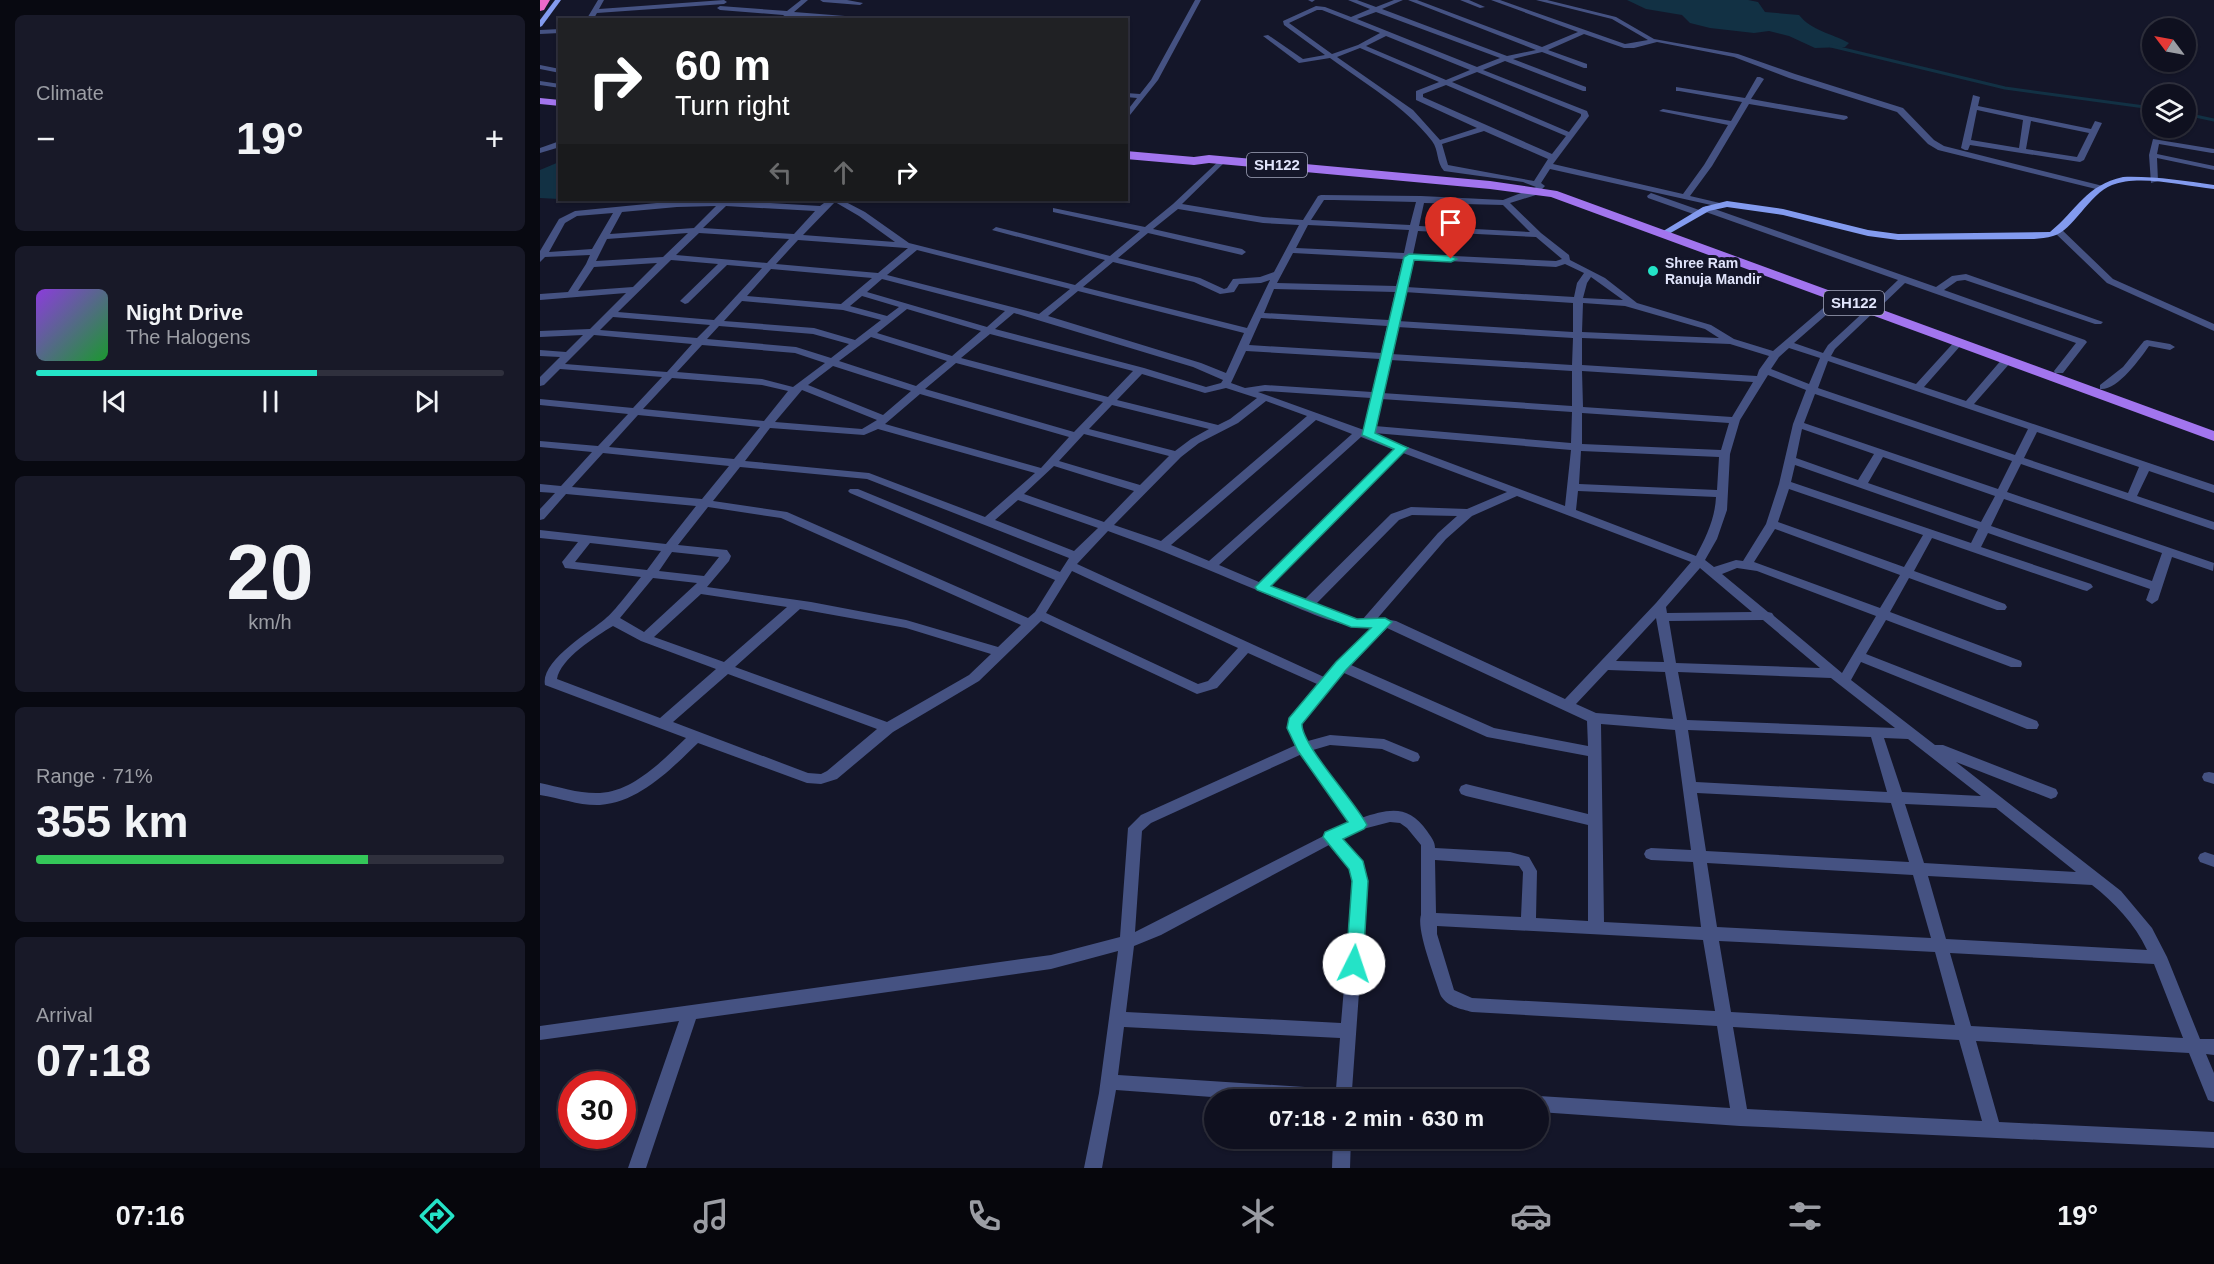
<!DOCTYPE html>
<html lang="en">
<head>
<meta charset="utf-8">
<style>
	body { margin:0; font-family:Arial,sans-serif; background:#181928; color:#f1f3f6; height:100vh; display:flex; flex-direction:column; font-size:22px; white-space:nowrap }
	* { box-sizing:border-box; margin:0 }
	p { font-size:20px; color:#9b9da4 }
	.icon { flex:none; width:33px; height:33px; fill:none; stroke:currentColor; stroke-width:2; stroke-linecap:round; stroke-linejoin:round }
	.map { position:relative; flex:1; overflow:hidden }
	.panel { display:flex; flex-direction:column; gap:15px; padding:15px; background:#080911; width:540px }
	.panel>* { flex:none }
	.banner { position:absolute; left:18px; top:18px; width:570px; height:183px; border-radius:0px; box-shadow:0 2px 4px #0004,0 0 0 2px #2f303d; background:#202124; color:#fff; overflow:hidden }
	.needle { width:39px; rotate:302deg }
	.buttons { position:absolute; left:1602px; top:18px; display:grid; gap:12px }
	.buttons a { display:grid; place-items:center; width:54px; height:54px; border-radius:50%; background:#0f101f; box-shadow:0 2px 4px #0004,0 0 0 2px #2f303d; font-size:30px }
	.speed { position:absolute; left:18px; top:1071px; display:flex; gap:12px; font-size:30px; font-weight:700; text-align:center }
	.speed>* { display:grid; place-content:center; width:78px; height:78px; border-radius:50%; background:#0f101f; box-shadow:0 2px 4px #0004,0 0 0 2px #2f303d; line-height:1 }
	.speed .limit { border:9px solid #d22; background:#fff; color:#111 }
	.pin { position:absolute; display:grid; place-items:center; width:51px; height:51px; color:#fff; margin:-62px -26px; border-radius:50% 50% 50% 0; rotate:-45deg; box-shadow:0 0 6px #0007 }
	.pin .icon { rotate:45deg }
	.me { position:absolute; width:66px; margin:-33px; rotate:4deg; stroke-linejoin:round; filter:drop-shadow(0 0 4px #0008) }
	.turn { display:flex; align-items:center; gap:21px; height:126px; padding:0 18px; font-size:27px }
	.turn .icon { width:78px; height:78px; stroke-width:2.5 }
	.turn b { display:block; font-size:42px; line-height:51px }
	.lanes { display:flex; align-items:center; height:57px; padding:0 18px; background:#0003; justify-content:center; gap:30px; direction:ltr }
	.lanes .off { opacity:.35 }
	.big { font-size:45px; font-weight:800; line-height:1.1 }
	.panel .card { flex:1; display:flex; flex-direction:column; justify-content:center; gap:9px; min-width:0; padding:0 21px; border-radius:9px; background:#181928 }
	.panel .dial { align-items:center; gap:0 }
	.dial b { font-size:78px; line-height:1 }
	.song { display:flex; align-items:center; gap:18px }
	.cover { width:72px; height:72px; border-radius:9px; background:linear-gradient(135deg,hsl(270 70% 55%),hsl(130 70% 35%)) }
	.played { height:6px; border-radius:3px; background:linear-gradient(90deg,#24e3c7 60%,#2f303d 60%) }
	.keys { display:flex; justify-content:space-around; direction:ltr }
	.heat { display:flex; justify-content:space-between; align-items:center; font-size:33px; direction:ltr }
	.charge { height:9px; border-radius:4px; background:linear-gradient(90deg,#34c759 71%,#2f303d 0) }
	.trip { position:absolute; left:664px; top:1089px; width:345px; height:60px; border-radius:30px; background:#0f101f; box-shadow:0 2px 4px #0004,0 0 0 2px #2f303d; font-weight:800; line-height:60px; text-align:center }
	.tab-bar { display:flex; height:96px; justify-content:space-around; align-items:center; background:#06060c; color:#9b9da4 }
	.tab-bar .icon { width:42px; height:42px }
	.tab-bar .selected { color:#24e3c7 }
	.tab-bar b { font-size:27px; color:#f1f3f6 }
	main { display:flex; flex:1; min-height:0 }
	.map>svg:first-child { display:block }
	.water { fill:#123144 }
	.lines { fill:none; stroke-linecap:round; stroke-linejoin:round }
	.stream { stroke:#123144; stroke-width:3 }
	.street { fill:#455282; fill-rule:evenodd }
	.secondary { fill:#839bef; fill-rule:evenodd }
	.primary { fill:#a275ee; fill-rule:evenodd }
	.highway { fill:#ec6ac9; fill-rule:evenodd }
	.route { fill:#24e3c7; stroke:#179481; stroke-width:1.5 }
	.poi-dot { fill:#24e3c7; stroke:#141629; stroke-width:2 }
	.labels { text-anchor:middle; stroke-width:6; stroke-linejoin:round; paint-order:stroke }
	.far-poi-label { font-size:14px; font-weight:bold; fill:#e0e4fb; stroke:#141629; text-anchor:start }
	.shield { fill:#141629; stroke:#a3a6bc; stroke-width:1.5 }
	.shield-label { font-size:15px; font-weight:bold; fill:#e0e4fb }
</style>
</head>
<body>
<main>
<section class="panel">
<div class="card"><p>Climate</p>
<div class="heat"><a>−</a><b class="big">19°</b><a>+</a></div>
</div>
<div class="card">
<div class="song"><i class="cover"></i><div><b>Night Drive</b><p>The Halogens</p></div></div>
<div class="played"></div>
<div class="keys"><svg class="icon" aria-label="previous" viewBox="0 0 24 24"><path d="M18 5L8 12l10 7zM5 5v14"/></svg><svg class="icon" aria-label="pause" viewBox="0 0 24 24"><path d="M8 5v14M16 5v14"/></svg><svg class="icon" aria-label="next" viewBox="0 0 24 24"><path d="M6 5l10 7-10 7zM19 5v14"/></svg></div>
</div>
<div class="card dial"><b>20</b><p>km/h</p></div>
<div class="card"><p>Range · 71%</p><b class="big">355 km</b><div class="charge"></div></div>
<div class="card"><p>Arrival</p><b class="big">07:18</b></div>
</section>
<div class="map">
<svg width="1674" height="1168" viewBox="0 0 1674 1168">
	<rect width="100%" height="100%" fill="#141629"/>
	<g class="water">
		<path d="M1087,0H1208L1218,2L1225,12L1259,15C1272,31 1291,33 1309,43L1305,47L1275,48L1249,36L1229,31L1214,33L1170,28L1150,23L1142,15L1106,9Z"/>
		<path d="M19,162V199L0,198V170Z"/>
	</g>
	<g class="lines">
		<g class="stream">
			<path d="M1291,46L1465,88L1612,108"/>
			<path d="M1646,114L1674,120"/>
		</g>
		<g class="street">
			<path d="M58,0H64L59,9L184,0L187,2L184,4L57,13L53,20H46Z"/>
			<path d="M261,0H268L254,12L305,16L308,18L299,20L249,16L246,17L243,15L180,10L177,8L180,6L247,11Z"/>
			<path d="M280,0H307L323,3L320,5L283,2Z"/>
			<path d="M655,0H661L618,80L586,120V112L597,98L586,97V93L600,94L611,80Z"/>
			<path d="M768,0H775L772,2Z"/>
			<path d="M808,0H817L836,7L854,0H863L842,9L967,56L996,50L868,0H877L1002,47L1038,32L951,0H960L1085,44L1108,40L1072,19L996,0H1007L1076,17L1114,39L1198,54L1255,74L1363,108L1394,140L1404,146L1563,186V190H1560L1398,150L1388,144L1357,112L1249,78L1194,57L1117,42L1094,48H1084L1044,34L1008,50L1047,64V68H1044L1002,52L973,59L1046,87V91H1043L965,61L943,70L1047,111L1049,116L1013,164L1143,194L1164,165L1188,125L1119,111L1123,109L1191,121L1202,102L1139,91H1136V87L1205,98L1217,77H1220L1224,79L1211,99L1307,116L1308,118L1304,120L1209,104L1172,166L1150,196L1180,203V207L1010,169L1001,183L1005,186L996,195L970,203L1001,233L1029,255L1030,260L1065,278L1097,303L1171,325L1194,339L1233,351L1303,291H1309V295L1254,343L1283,353L1288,345L1328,308H1334V312L1295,349L1291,356L1376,384L1416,340H1422V344L1384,387L1426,401L1463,358H1471V362L1434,404L1674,485V493L1609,471L1597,496L1674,522V530L1481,464L1467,492L1674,563L1673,571L1632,557L1618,600L1612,604L1606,600L1610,589L1448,533L1441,547L1551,584L1553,587L1547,591L1543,590L1392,538L1374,571L1465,604L1467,607L1465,610H1457L1369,578L1350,612L1481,661L1482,664L1481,667H1471L1346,620L1326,654L1497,721L1499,725L1497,729H1487L1321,662L1311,680L1395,745H1403L1516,789L1518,793L1516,797L1511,799L1416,762L1581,891L1612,928L1627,957L1660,1039H1674V1055L1666,1054L1674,1073V1102L1668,1100L1649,1053L1436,1041L1459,1122L1674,1132V1148L1200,1126L999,1112V1100H993L999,1096L1190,1108L1177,1026L932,1012C921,1009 905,1006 900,994C895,977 876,930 881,915V845L867,828L860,823L850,822L823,829L801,839L822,862L827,881L812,1090L842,1092L848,1094L850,1100H713L576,1090L562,1168H544L559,1093L578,951L511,969L156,1019L106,1168H88L139,1021L0,1040V1026L511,955L580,937L588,828L601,815L756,745L747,728L753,713L777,684L708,653L677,688L657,694L501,621L439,681L353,732L297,779L281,784L267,783L158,743C132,768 100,802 60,805C40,806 20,798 0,795V783C20,787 40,794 60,793C94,791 123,760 146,738L5,685C0,661 50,632 65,619C75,611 91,589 101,577L25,568L22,562L38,542L0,538V530L126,544L156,506L26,494L4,519L0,520V509L15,493L0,492V484L21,486L52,452L0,447V441L58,446L88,414L0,405V399L93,408L122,377L20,369L4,385L0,386V377L20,357L0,356V350L26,352L43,335L0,337V331L50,329L86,293L0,300V294L28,292L46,264L50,255L5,257L0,262V251L19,219L35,211L137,201L183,200L280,206L288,200H302L325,212L369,243L535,285L565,260L452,230L456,227L570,256L600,231L513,212V208L605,227L633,204L682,158L686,160L685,162L642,204L723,217L763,220L778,196L781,195L881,196L963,200L994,188L996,187L983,182L904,171C896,162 899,150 892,141C865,106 825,84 790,58L759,63L723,36L728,35L763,59L785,55L744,25L743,21L776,6L785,7L811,17L830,9ZM777,10H782L840,33L818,45L792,54L749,23ZM836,12L960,58L937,67L817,19ZM846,36L930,70L906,80L826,46ZM820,48L899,82L876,91V100L937,128L900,140L873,110L797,57ZM937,72L1041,114V116L1029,132L912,82ZM906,85L1026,136L1012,154L883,97V94ZM944,131L1008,159L994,181L908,165L902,144ZM784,200H794L876,202L870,225L771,220ZM295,202L319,216L355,242L263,235ZM884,203L963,205L990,232L879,226ZM176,206L154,228L70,234L82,212L137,207ZM186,206L275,211L254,234L163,228ZM638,209L723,223L759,225L734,272L720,277L693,279L687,288L684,289L660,278L578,258L608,233L702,255L706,252L702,249L613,229ZM73,213L52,249L9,252L25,223L37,216ZM768,225L869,230L864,253L756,248ZM878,231L996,237L1022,259L1016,261L873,254ZM148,233L123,257L56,261L67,239ZM159,233L249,239L227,263L136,255ZM258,240L366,248H368L338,273L236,264ZM377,250L530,289L499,314L347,275ZM753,253L863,259L856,286L737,283ZM872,259L1016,267L1025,264L1044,273L1037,283L1034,297L866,287ZM131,260L178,264L142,299L140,301L145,304L148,303L187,265L222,268L174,320L78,312ZM573,262L654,282L680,294L694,292L699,284L721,283L730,280L707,328L543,287ZM117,263L93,287L38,291L54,267ZM231,269L332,278L301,304L207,296ZM1051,277L1083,300L1043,298L1047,283ZM342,279L465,311L447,327L327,292ZM734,289L855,292L849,320L724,313ZM538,291L704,333L686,373L661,363L508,316ZM864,292L1033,303V332L858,321ZM322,296L359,307L347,316L310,306ZM202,301L303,310L341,320L315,340L274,328L184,321ZM1043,303L1085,306L1165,329L1179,338L1042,332ZM367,309L441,331L412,356L337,333ZM474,313L653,367L683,380L681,383L666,387L604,368L455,329ZM73,317L170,325L157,338L60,330ZM721,318L847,326L841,353L709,345ZM179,326L273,334L309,344L291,358L256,347L167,339ZM857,327L1033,338L1032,365L851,354ZM450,334L593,371L568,397L421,358ZM54,335L152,344L127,372L25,364ZM331,337L407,361L376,386L299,361ZM1042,338L1190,344L1229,356L1219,370L1217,376L1042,365ZM162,345L255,353L285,363L253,387L222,379L137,372ZM1249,348L1280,358L1269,384L1231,369L1239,357ZM706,351L840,359L832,392L725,385L705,388L691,383ZM850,360L1032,371V406L842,393ZM1288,361L1488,429L1475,455L1278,388ZM416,363L563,402L534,432L385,389ZM293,366L371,391L343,415L268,385ZM1042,371L1213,382L1192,417L1043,407ZM602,374L665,393L686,388L717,398L690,419L678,425L577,400ZM1228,375L1266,390L1253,424L1239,484L1226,524L1203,561L1196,560L1174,567L1165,560L1177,539L1187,510L1190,454L1200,420ZM132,378L222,385L248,391L224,421L103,409ZM262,390L337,420L322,429L235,422ZM725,391L831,398L824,430L718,392ZM380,394L529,437L501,468L345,424ZM1275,394L1472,461L1458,489L1264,423ZM841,399L1032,412L1031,443L835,426ZM726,401L767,416L621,541L574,525L641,457L659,443L698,423ZM572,405L669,429L651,439L635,451L549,429ZM1042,413L1189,423L1181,450L1042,444ZM98,415L220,427L194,459L69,447ZM776,420L812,434L669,561L631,545ZM230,428L324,435L338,429L495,473L445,517L329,473L205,461ZM1262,429L1334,454L1318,480L1256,458ZM1497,432L1599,467L1588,493L1484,458ZM834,433L1031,450L1025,506L833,434ZM544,434L629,456L600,485L519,461ZM821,437L854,450L719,582L679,565ZM1041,451L1179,457L1177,490L1039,484ZM63,453L189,466L162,499L32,487ZM863,453L967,492L927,509L871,507L851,514L764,600L729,586ZM1343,457L1455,496L1441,522L1328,483ZM1255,465L1438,529L1431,543L1251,482ZM514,466L594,491L564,522L484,494ZM200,467L327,479L529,558L520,572L318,489H310L308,491L310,493L515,580L495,612L488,618L247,512L173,501ZM1249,489L1383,535L1364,567L1238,522ZM1038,491L1176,497C1175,519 1166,537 1156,556L1036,510ZM977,496L1151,562L1116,603L1025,699L856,621L845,619L836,620L906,539L932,516ZM1464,499L1622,553L1612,581L1451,526ZM478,500L558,528L534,551L455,520ZM168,507L241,518L481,625L458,647L366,620L271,602L167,587L189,561L191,556L187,550L138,545ZM872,515L917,516L898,533L822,620L775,605L859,520ZM1235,529L1360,575L1340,608L1214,562ZM568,531C619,549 669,570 719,591C753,605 796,628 832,628L784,677L537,564ZM50,543L121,551L107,570L35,562ZM132,552L179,557L164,576L119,571ZM1160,568L1212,612L1127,613L1126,607ZM1197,568L1217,571L1336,616L1302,673L1234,616L1232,613L1228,612L1182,574ZM532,571L698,648L668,681L658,684L506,613ZM113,578L157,583L104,632L80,618ZM161,594L247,607L184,662L114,637ZM260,609L366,628L451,654L429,675L347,722L195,667ZM1116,618L1124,662L1076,661ZM1223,620L1280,668L1136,663L1129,621ZM73,626L101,641L176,669L120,718L17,679C20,659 56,636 73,626ZM847,628L1047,721L1048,746L954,728L811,665ZM1068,670L1125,672L1133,719L1056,713L1036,704ZM1138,672L1291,678L1355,728L1147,720ZM804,673L947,737L1048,756V814L926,784L921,786L919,790L921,794L926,796L1048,825V921L996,918L997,871L989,857L970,852L895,848C895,841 891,837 887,831C868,804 849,809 821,818L773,750L790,745L842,749L873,762L878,761L880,757L878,753L844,739L790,735L768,741L761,728L764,719ZM188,674L337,729L287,771L281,774L268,773L133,722ZM1061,724L1135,730L1151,850L1111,848L1106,850L1104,854L1106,858L1111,860L1153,862L1161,927L1064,922ZM1148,730L1331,737L1347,792L1156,782ZM1344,738L1368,739L1441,796L1362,792ZM762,754L809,823L595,932L602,831L611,823ZM1157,793L1351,803L1369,862L1166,851ZM1365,804L1456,808L1536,872L1384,863ZM789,845L810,868L813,881L801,1023L586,1012L594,946L621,935ZM895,860L979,866L983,872L981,917L896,913ZM1167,863L1373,875L1391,938L1177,927ZM1388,876L1552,885C1574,902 1595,924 1607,950L1406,939ZM897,926L1163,940L1175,1011L932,998L914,990L897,934ZM1179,941L1395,952L1415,1025L1191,1012ZM1410,953L1614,964L1643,1038L1431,1026ZM584,1027L800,1038L796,1089L578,1075ZM1193,1027L1419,1040L1442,1121L1207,1109Z"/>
			<path d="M920,0H929L945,7L940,8Z"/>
			<path d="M20,29V33L0,34V30Z"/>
			<path d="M0,65L20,69V73L0,69Z"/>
			<path d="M0,81L20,84V88L0,85Z"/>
			<path d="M1433,95L1440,97L1438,106L1551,129L1555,121L1562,123L1544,160L1540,162L1430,145L1428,150H1425L1421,148ZM1437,110L1483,120L1479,148L1431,140ZM1491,121L1549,133L1537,157L1486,149Z"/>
			<path d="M1613,139L1674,149V153H1672L1619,144L1617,154L1674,166V170L1617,158L1618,181L1611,183L1609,155Z"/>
			<path d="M17,142H20V147L0,153V148Z"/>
			<path d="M1111,193L1162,211L1163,213L1156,215L1108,198L1107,196Z"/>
			<path d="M1166,206L1396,287L1412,276L1426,274L1563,322L1561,324H1555L1425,280L1417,281L1404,290L1545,340L1547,342L1523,373H1515L1514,371L1536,343L1365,283L1340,307H1334V303L1358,280L1163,211L1162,209Z"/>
			<path d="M1517,227L1520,228L1573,279L1674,324V331L1567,283L1514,232L1513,230Z"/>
			<path d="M1607,340L1630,344L1635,347L1630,350L1609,346C1600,359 1577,391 1560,389V385L1583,367L1604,341Z"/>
			<path d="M1669,772L1674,773V784L1664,781L1662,777L1664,773Z"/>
			<path d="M1665,852L1674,855V867L1660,862L1658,858L1660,854Z"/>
			<path d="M793,1138H811L810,1168H792Z"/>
		</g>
		<g class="secondary">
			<path d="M15,0H21L2,26L0,27V20Z"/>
			<path d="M1583,177C1614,176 1644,181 1674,185V189C1645,186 1599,174 1572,185C1549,194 1533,231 1513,236C1507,238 1500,238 1494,239L1358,240L1328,236L1243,215L1187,207L1169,211L1127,235L1120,233L1163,207L1187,201L1243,209L1328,230L1358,234L1510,232C1537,210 1546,185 1583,177Z"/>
		</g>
		<g class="primary">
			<path d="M0,98L20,100V106L0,104Z"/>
			<path d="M586,151L654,157L669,155L950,181L1017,191L1674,431V441L1011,197L950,189L669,163L654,165L586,159Z"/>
		</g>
		<path class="highway" d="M0,0H10L4,10L0,11Z"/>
	</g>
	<path class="route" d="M869,254L911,256L917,259L911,262L874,260L835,433L868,448L731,586L817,619L845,618L852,622L806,670L762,724C761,745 815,801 827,825L824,829L803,839L823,861L828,881L823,964L821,969L814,971L808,969L806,964L812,881L809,869L783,837L785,832L808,822L758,751L747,728L749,718L796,662L831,628L811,627L717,590L715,587L854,449L822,435L864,257Z"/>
	<circle class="poi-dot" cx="1113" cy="271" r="6"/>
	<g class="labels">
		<g class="far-poi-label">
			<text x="1125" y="268">Shree Ram<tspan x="1125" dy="16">Ranuja Mandir</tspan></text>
		</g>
		<g class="shield">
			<rect x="707" y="153" width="60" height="24" rx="4.5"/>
			<rect x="1284" y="291" width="60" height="24" rx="4.5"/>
		</g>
		<g class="shield-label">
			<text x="737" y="170">SH122</text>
			<text x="1314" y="308">SH122</text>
		</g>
	</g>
</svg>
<div class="buttons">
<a><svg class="needle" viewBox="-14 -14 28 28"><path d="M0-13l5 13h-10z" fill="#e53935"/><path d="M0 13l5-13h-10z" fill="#9b9da4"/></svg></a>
<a><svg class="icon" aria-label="layers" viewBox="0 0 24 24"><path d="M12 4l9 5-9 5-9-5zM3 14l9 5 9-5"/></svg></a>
</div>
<div class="speed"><div class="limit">30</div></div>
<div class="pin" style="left:911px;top:259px;background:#d93025"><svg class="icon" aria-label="arrive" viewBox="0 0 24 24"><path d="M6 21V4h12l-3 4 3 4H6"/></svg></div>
<svg class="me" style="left:814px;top:964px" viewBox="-20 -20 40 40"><circle r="19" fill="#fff"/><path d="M0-13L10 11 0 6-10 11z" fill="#24e3c7"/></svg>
<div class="trip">07:18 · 2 min · 630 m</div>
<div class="banner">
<div class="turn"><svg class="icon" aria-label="right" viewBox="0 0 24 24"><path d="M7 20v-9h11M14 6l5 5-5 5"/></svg><div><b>60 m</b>Turn right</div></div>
<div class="lanes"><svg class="icon off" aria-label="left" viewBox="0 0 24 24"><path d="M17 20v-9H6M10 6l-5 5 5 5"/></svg><svg class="icon off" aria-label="ahead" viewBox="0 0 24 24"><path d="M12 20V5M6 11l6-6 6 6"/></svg><svg class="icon" aria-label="right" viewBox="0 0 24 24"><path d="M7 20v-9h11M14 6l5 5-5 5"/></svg></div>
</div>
</div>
</main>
<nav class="tab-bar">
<b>07:16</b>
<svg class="icon selected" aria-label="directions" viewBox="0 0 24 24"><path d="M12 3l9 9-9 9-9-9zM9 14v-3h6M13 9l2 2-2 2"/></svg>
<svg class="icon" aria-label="music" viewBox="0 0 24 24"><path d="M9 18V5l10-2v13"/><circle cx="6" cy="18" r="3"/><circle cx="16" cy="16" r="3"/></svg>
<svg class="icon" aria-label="phone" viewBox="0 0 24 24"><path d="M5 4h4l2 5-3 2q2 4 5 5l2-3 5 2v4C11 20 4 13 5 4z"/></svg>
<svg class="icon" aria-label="climate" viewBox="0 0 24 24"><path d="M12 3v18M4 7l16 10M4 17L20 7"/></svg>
<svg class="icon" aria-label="car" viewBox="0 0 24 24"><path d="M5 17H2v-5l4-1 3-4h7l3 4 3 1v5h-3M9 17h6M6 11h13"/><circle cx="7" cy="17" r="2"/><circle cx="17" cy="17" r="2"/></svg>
<svg class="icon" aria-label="filters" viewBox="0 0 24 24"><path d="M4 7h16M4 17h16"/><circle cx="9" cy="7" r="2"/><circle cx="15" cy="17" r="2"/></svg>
<b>19°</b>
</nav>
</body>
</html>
